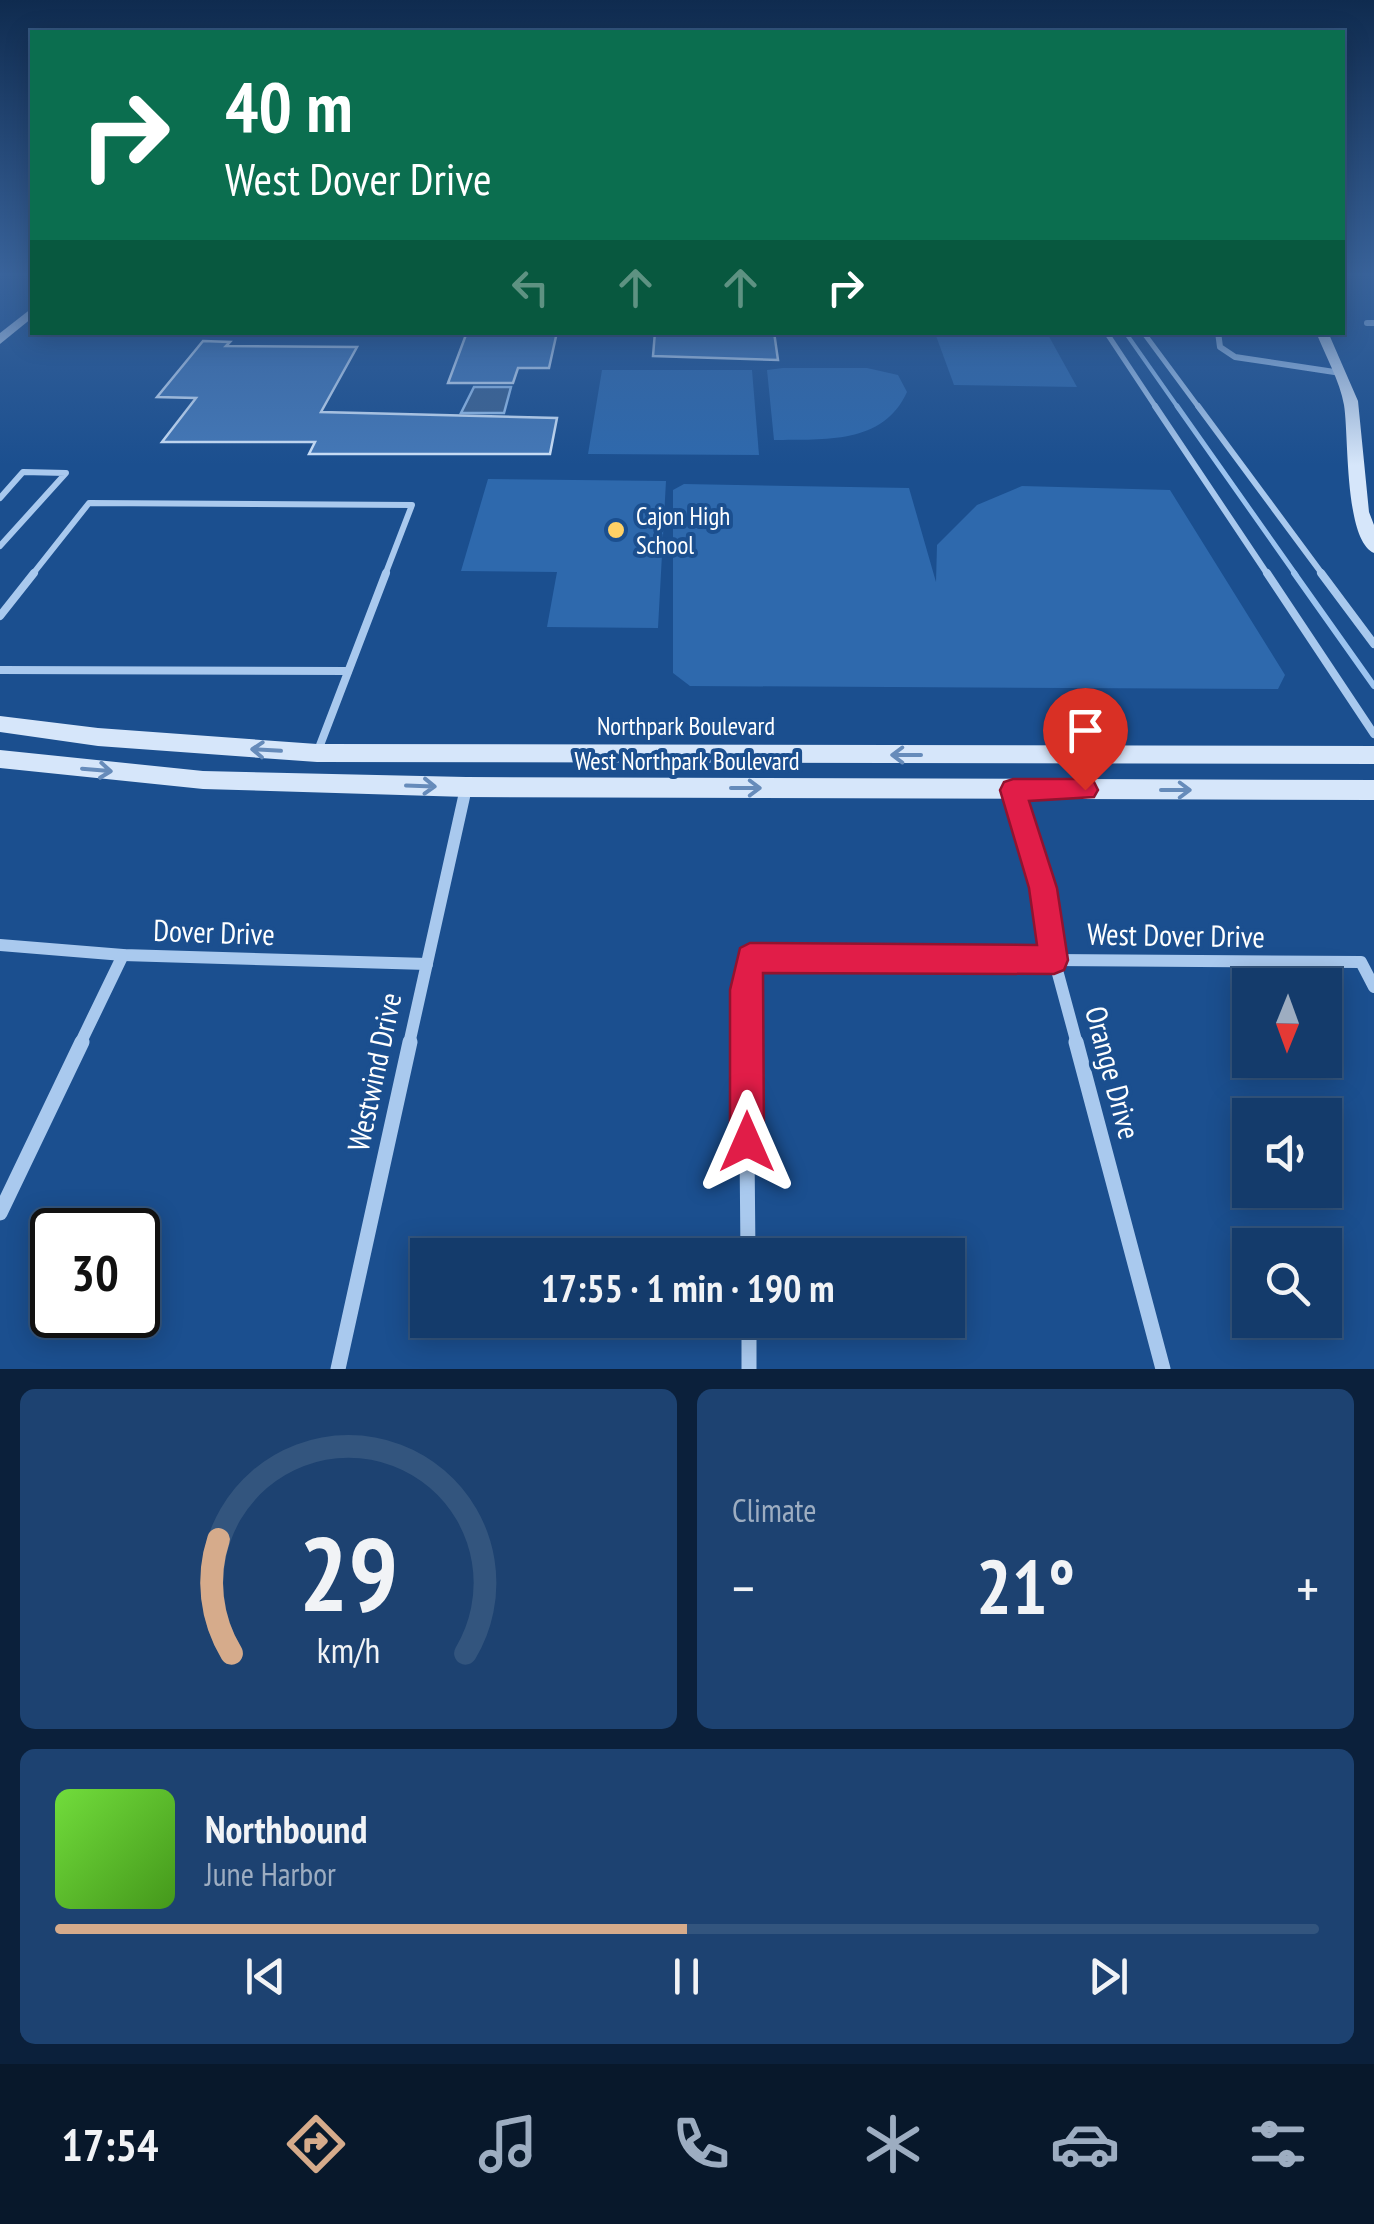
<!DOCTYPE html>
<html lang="en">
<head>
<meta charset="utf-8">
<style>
	body { margin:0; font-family:"PT Sans Narrow",sans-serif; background:#1d4271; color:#f1f3f6; height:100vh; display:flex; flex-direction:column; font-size:38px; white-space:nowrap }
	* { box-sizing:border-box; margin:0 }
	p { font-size:32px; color:#9dadc1 }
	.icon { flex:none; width:55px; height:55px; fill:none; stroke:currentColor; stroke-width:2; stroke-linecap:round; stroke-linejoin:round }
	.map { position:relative; height:1369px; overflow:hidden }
	.side { display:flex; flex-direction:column; gap:20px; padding:20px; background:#0b203b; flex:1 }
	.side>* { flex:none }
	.hud { position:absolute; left:30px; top:30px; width:1315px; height:305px; border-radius:0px; box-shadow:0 5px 25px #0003,0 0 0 2px #33557e; background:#0b6e4f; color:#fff; overflow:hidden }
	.needle { width:65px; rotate:181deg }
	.buttons { position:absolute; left:1232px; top:968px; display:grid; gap:20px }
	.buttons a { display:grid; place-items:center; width:110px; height:110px; border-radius:0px; background:#143b6b; box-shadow:0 5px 25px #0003,0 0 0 2px #33557e; font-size:50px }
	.speed { position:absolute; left:30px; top:1208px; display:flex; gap:20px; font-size:50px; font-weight:700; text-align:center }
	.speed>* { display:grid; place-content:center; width:130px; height:130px; border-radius:50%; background:#143b6b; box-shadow:0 5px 25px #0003,0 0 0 2px #33557e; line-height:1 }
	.speed .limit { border:5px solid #111; border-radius:15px; background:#fff; color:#111 }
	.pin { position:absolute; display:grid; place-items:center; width:85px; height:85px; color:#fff; margin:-102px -42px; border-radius:50% 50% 50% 0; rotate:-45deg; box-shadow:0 0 10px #0007 }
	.pin .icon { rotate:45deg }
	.me { position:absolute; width:110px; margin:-55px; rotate:0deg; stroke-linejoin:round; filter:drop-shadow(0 0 8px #0008) }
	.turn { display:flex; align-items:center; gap:35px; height:210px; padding:0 30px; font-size:45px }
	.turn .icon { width:130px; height:130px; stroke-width:2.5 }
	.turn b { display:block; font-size:70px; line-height:85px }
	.lanes { display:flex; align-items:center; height:95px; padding:0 30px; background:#0003; justify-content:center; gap:50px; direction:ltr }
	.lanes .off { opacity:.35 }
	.big { font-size:75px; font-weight:600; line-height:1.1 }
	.side .card { flex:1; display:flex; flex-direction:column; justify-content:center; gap:15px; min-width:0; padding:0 35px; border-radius:15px; background:#1d4271 }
	.side .dial { align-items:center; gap:0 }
	.dial svg { height:260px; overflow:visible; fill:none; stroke:#33557e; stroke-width:7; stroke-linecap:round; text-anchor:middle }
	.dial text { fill:#f1f3f6; stroke:none }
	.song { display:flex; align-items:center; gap:30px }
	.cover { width:120px; height:120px; border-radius:15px; background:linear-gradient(135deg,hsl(100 70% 55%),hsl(100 70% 35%)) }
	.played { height:10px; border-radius:5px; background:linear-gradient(90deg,#d6ab8b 50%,#33557e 50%) }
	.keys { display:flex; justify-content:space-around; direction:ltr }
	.heat { display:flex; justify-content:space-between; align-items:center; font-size:55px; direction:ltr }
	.side .tiles { flex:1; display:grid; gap:20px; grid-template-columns:1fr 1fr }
	.card:last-child { grid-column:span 2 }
	.trip { position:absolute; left:410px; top:1238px; width:555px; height:100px; border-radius:0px; background:#143b6b; box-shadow:0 5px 25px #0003,0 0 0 2px #33557e; font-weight:600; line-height:100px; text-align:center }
	.tab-bar { display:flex; height:160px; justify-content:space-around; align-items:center; background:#08182b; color:#9dadc1 }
	.tab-bar .icon { width:70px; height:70px }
	.tab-bar .on { color:#d6ab8b }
	.tab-bar b { font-size:45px; color:#f1f3f6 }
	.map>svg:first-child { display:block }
	.green { fill:#2e69ad }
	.water { fill:#3c6290; stroke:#9cc4f0; stroke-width:2.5 }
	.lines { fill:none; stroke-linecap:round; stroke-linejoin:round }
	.stream-far2 { stroke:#9cc4f0; stroke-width:4 }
	.stream-far1 { stroke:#9cc4f0; stroke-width:5 }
	.stream { stroke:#9cc4f0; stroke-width:6 }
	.building { fill:#4478b7; stroke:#cfe3fa; stroke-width:2.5 }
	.lane-far2 { stroke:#a9c9ee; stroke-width:5 }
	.lane-far1 { stroke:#a9c9ee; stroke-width:6 }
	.lane { stroke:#a9c9ee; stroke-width:8 }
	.street-far2 { stroke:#a9c9ee; stroke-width:6 }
	.street-far1 { stroke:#a9c9ee; stroke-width:12 }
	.street { stroke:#a9c9ee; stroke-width:15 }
	.secondary { fill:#d6e6fa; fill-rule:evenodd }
	.oneway { stroke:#668bba }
	.route { fill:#e11d48; stroke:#92132f; stroke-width:2.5 }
	.poi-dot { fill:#ffd166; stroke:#1b4f8f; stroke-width:4 }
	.labels { text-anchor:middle; stroke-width:8; stroke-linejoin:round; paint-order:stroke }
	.poi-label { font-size:25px; fill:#fff; stroke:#1b4f8f; text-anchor:start }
	.street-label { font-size:25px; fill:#fff; stroke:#1b4f8f }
	.near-street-label { font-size:30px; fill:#fff; stroke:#1b4f8f }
</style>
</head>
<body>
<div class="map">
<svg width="1374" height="1369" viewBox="0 0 1374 1369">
	<rect width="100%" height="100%" fill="#1b4f8f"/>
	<g class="green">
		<path d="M935,333H1047L1077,387L954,385Z"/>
		<path d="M783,368H867L898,375L907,392C883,445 824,439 774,440L767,370Z"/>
		<path d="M602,370H752L759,455L588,454Z"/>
		<path d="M488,479L666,481L658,628L547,627L557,572L461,571Z"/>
		<path d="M684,484L909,488L936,582L937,545L977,505L1022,486L1170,490L1285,675L1278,689L690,686L673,673V490Z"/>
	</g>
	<path class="water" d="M474,387H511L504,413H461Z"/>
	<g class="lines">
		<path class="stream-far2" d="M1125,332L1179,409"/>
		<path class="stream-far1" d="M1177,406L1296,575"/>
		<path class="stream" d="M1294,573L1374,686"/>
	</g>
	<g class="building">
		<path d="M467,332H557L549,368H518L513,383H448Z"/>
		<path d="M655,332H774L778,360L653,356Z"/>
		<path d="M203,341L230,342L226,346L357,347L321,412L557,418L550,454H309L315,442H162L196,398L157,397Z"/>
	</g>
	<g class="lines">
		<g class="lane-far2">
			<path d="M1106,332L1157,409"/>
			<path d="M1143,332L1200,409"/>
		</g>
		<g class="lane-far1">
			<path d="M1155,406L1268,575"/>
			<path d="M1198,406L1323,575"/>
			<path d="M0,498L23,472L66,473L0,546"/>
			<path d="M32,575L89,503L412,505L385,575"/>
		</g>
		<g class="lane">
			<path d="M1267,573L1374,734"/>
			<path d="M1321,573L1374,644"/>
			<path d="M0,616L34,573"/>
			<path d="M0,670L348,671"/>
			<path d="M317,753L386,573"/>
		</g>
		<g class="street-far2">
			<path d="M1367,323H1374"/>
			<path d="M1218,332L1220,347L1235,357L1341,373"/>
		</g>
		<g class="street-far1">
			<path d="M1013,790L1043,889L1054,959L1077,1044"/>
			<path d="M0,945L123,955L427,964"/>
			<path d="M80,1044L123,955"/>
			<path d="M409,1044L466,788"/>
			<path d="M746,1044L745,990L750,958L1361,962L1374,987"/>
		</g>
		<g class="street">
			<path d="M746,1042L748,1255"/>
			<path d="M1076,1042L1163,1369"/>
			<path d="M0,1213L82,1042"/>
			<path d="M749,1320V1369"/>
			<path d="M338,1369L410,1042"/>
		</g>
		<g class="secondary">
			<path d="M32,308V318L0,344V333Z"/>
			<path d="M1316,332H1328L1358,401L1369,512L1374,525V553C1344,540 1349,436 1344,405C1340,381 1325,355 1316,332Z"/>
			<path d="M0,716L98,728L317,744L1374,746V764L317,762L98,746L0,732Z"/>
			<path d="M0,750L203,771L466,777L1374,780V800L466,797L203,789L0,768Z"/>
		</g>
	</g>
	<defs><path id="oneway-shaft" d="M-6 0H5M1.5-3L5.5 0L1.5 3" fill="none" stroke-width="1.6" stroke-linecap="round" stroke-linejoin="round" transform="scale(2.5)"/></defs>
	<g class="oneway">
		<use href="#oneway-shaft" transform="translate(266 750) rotate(-177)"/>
		<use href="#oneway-shaft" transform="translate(906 755) rotate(-180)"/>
		<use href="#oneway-shaft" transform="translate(97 770) rotate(5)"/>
		<use href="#oneway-shaft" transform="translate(421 786) rotate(2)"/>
		<use href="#oneway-shaft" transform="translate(746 788)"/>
		<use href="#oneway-shaft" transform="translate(1176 790)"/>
	</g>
	<linearGradient id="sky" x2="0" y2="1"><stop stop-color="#0f2b4f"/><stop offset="0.59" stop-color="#39639b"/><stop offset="1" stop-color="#39639b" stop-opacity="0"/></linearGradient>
	<rect width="1374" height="465" fill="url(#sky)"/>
	<path class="route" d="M1013,779H1085L1094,782L1098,790L1094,797L1029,801L1057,888L1068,960L1064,970L1054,974L763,973L764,1142L759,1153L747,1158L735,1153L730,1142V990L740,948L750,943L1037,945L1029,888L1000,790L1004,782Z"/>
	<circle class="poi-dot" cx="616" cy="530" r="10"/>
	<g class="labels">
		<g class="poi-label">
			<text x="636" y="525">Cajon High<tspan x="636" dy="29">School</tspan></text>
		</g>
		<g class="street-label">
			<text x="686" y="735">Northpark Boulevard</text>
			<text x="687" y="770">West Northpark Boulevard</text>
		</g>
		<g class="near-street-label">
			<text transform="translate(214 933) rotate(2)" y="10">Dover Drive</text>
			<text transform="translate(1176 936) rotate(1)" y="10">West Dover Drive</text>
			<text transform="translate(375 1072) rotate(-78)" y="10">Westwind Drive</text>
			<text transform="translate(1112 1073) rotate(75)" y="10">Orange Drive</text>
		</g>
	</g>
</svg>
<div class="buttons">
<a><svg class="needle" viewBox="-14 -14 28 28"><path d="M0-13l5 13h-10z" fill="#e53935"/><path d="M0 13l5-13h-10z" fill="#9dadc1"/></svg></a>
<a><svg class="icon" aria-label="sound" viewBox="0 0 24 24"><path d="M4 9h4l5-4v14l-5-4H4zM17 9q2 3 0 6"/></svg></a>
<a><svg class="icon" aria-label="search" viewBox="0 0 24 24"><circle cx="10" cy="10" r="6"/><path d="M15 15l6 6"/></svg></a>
</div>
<div class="speed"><div class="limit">30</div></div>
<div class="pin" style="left:1085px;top:790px;background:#d93025"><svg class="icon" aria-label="arrive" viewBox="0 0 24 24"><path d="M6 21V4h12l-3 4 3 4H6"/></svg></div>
<svg class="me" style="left:747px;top:1142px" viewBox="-20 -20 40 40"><path d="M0-17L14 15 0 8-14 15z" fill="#e11d48" stroke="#fff" stroke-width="4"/></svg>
<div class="trip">17:55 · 1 min · 190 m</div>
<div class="hud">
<div class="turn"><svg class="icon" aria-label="right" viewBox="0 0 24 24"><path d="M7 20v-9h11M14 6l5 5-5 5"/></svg><div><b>40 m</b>West Dover Drive</div></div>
<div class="lanes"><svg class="icon off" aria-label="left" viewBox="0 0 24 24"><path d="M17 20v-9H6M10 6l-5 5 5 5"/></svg><svg class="icon off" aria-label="ahead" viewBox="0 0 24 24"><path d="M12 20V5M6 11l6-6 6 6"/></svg><svg class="icon off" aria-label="ahead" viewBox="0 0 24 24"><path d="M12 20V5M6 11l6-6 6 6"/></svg><svg class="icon" aria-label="right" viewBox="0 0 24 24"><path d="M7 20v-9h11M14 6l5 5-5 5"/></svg></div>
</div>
</div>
<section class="side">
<div class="tiles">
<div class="card dial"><svg viewBox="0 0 100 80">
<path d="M14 69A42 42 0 1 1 86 69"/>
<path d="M14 69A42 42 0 0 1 10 34" stroke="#d6ab8b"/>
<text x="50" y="56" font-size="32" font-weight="700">29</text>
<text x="50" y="72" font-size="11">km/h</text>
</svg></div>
<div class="card"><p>Climate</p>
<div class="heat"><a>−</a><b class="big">21°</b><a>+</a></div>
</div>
<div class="card">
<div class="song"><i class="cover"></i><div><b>Northbound</b><p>June Harbor</p></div></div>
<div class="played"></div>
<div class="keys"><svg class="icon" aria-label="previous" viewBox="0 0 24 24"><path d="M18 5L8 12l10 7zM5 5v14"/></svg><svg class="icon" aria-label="pause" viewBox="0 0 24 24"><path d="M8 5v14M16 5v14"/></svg><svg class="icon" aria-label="next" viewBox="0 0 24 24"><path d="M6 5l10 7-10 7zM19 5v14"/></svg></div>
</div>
</div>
</section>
<nav class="tab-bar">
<b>17:54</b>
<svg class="icon on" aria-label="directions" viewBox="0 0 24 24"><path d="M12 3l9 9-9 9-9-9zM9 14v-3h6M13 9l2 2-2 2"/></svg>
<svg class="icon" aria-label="music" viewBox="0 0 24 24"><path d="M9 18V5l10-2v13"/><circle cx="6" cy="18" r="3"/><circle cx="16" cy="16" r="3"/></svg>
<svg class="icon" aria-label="phone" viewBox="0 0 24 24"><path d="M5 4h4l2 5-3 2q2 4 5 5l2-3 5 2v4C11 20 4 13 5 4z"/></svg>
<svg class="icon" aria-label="climate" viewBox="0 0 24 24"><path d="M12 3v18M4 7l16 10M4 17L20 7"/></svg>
<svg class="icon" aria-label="car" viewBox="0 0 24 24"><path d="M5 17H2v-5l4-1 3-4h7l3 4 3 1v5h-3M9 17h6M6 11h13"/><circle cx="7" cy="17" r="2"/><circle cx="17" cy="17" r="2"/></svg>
<svg class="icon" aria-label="filters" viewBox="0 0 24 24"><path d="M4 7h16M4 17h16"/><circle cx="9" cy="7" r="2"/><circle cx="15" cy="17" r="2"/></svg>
</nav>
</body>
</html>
